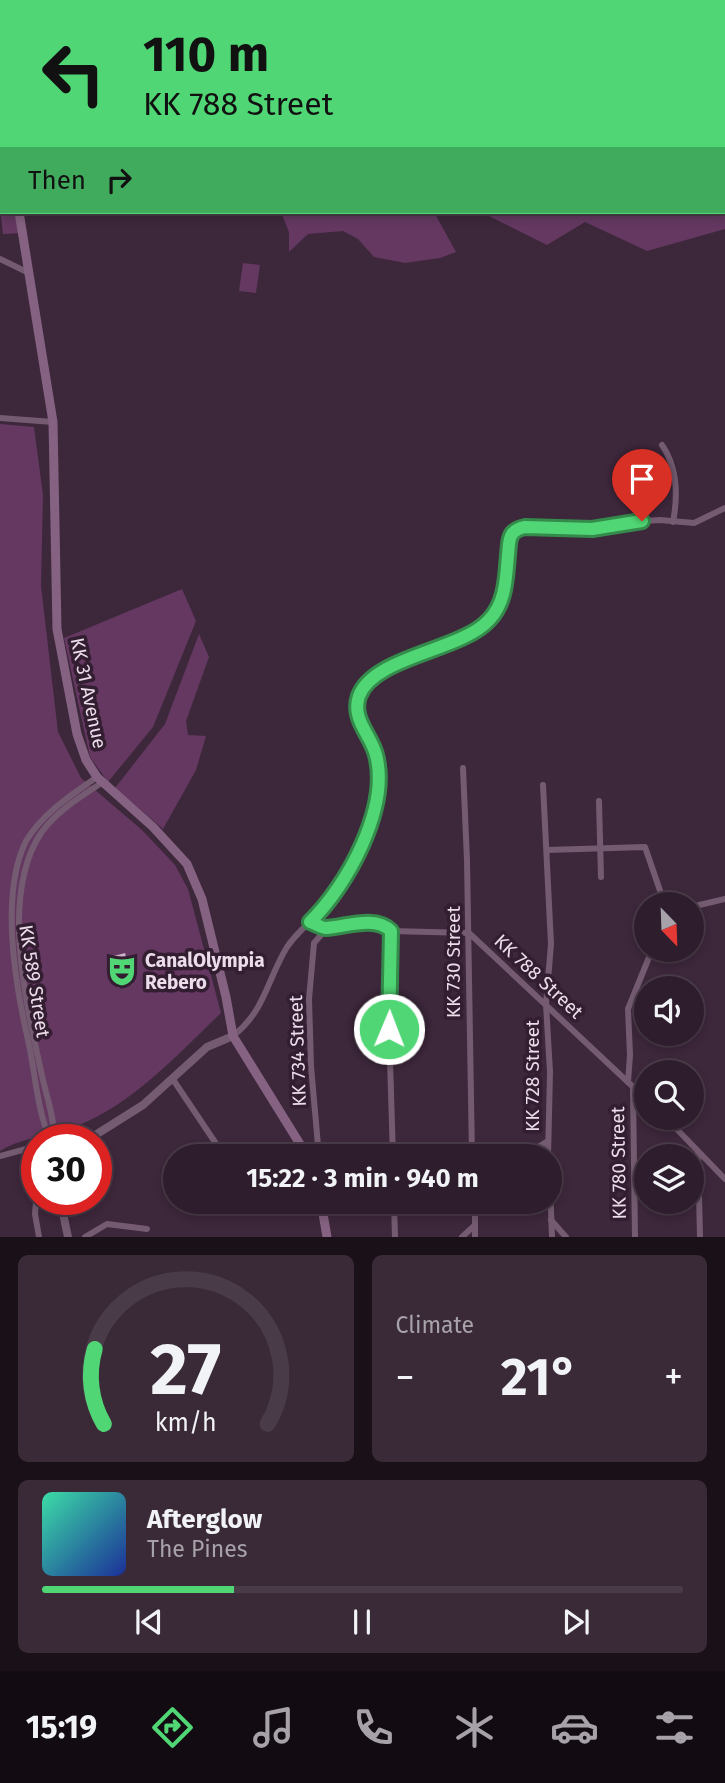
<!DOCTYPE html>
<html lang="en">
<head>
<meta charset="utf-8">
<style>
	body { margin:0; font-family:"Fira Sans",sans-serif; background:#3a2a38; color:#f1f3f6; height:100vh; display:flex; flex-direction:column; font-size:26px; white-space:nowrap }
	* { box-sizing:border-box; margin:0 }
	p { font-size:23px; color:#a7a2a9 }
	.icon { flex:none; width:38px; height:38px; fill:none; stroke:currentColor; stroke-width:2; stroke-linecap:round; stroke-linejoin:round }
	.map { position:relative; height:1237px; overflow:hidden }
	.panel { display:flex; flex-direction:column; gap:18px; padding:18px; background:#191018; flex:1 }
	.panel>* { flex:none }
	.guide { position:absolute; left:0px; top:0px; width:726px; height:214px; box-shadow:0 4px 10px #0003,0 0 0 2px #493b48; background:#50d674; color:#111; overflow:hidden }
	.needle { width:46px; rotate:157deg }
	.fabs { position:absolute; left:634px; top:892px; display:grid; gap:14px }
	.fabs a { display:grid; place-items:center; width:70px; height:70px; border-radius:50%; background:#2e1d2c; box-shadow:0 4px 10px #0003,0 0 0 2px #493b48; font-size:35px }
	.speed { position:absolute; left:21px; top:1124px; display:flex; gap:14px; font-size:35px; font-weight:700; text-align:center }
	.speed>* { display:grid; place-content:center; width:91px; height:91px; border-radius:50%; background:#2e1d2c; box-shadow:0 4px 10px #0003,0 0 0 2px #493b48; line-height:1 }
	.speed .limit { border:10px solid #d22; background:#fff; color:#111 }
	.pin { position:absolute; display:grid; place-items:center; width:60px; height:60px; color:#fff; margin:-72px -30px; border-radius:50% 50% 50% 0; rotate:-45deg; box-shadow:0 0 7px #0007 }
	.pin .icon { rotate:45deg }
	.me { position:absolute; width:77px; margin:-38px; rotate:1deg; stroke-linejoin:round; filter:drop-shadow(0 0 5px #0008) }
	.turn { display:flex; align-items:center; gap:24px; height:147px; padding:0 28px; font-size:32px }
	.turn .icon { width:91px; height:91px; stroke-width:2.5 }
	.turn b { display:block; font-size:49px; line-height:60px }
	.then { display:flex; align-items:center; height:66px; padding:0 28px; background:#0003; gap:14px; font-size:26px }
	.big { font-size:52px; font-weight:700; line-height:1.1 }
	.panel .card { flex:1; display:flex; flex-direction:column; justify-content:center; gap:10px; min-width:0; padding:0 24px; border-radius:10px; background:#3a2a38 }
	.panel .dial { align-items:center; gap:0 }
	.dial svg { height:182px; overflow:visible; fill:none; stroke:#493b48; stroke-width:7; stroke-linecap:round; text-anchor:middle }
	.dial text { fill:#f1f3f6; stroke:none }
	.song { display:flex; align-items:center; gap:21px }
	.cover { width:84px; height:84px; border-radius:10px; background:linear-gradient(135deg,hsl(160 70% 55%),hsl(230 70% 35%)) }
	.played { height:7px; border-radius:4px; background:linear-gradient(90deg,#50d674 30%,#493b48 30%) }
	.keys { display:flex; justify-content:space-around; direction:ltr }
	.heat { display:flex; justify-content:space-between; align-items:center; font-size:38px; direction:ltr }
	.panel .tiles { flex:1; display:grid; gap:18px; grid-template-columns:1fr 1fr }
	.card:last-child { grid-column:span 2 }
	.trip { position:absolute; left:163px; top:1144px; width:399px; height:70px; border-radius:35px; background:#2e1d2c; box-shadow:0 4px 10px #0003,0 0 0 2px #493b48; font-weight:700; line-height:70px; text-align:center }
	.dock { display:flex; height:112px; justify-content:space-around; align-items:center; background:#120c12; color:#a7a2a9 }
	.dock .icon { width:49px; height:49px }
	.dock .current { color:#50d674 }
	.dock b { font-size:32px; color:#f1f3f6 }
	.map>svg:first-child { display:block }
	.green { fill:#643861 }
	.building { fill:#cfb3cc }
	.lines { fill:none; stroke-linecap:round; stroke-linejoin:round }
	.minor { stroke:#745b71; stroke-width:6 }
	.tertiary { stroke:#745b71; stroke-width:8 }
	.secondary { stroke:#856282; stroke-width:9 }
	.route-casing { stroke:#348b4b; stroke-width:18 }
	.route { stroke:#50d674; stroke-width:12 }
	.labels { text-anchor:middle; stroke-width:7; stroke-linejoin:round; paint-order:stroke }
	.street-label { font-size:19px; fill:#ecddea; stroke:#321d31 }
	.poi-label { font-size:19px; font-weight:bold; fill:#ecddea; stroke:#321d31; text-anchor:start }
</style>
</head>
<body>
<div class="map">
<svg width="725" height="1237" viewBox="0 0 725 1237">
	<rect width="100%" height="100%" fill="#3d273b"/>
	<g class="green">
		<path d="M457,0H708L704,2Z"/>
		<path d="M0,132L2,212H18L22,233L3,234L0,208Z"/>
		<path d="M725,200V229L647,251L585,222L547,245L481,212C514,212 549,216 581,212H724Z"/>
		<path d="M281,212H434L456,252L440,258L405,263L374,257L358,239L343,231L308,234L289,252V232Z"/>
		<path d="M243,263L260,265L256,293L239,291Z"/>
		<path d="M0,424L34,427L43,495L41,586L58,732L81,778L142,830L175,865L188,889L221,1013C177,1055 134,1103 77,1126C52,1136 23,1137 0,1151Z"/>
		<path d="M182,589L196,621L153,727L108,782L90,757L64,638Z"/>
		<path d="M199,634L209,657L186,721L188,735L206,736L196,770L163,829L115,788L165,724Z"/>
	</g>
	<path class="building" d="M125,953L133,984L118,988L110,957Z"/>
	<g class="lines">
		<g class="minor">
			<path d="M0,259L29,273"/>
			<path d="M0,418L53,422"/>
			<path d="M662,445C677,467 678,496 673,522"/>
			<path d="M463,768L467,860L472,1157"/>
			<path d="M543,785L551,944L546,1004L550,1072L548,1157"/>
			<path d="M599,801L601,877"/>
			<path d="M547,850L645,847L665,905"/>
			<path d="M691,907L725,899"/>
			<path d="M391,931L389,1029L393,1157"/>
			<path d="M233,1036C265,1011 267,980 287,947C297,932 312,921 323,908C352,874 375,827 379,783C383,746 344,716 363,688C390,649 465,654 492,617C510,592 503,538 519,528L592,529L627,522L660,520L694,523L725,508"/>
			<path d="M172,1078L225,1157"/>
			<path d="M628,1082L630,1055L628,1009L652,950"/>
			<path d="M633,1089L635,1237"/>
			<path d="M666,1118L725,1179"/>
			<path d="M50,1139C37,1111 35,1070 28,1040C15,983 0,894 26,841C43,813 71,795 97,777"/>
			<path d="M54,1139C55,1118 45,1092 41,1071C26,1002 0,895 41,833C57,811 80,797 103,782"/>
			<path d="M31,1147L37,1190L35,1214L39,1237"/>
			<path d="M698,1152L700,1237"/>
			<path d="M0,1156L37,1146"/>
			<path d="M319,1157L311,1066L309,999L314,943L329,926C346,923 377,918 391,931L469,933L646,1099"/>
			<path d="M522,1157L548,1141"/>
			<path d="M550,1182L552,1237"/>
			<path d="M394,1202L395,1237"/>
			<path d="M551,1220L566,1237"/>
			<path d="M85,1237L107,1224L147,1229"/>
			<path d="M462,1237L475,1225"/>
			<path d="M475,1237V1202"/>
		</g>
		<g class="tertiary">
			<path d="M89,1139L143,1105L207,1047L233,1036"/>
			<path d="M60,1199L68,1237"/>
		</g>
		<g class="secondary">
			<path d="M0,125L2,132"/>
			<path d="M19,212L53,422L57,629L77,734L86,760L97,777L153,827L187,864L202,899L226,997L233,1036L308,1157"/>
			<path d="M321,1202L327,1237"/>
		</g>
	</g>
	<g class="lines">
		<g class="route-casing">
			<path id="route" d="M389,1029L391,931C375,915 345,927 326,928C322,928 314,923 310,922C347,886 390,808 376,755C371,735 351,719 359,696C374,656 461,651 489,620C506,603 506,577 508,555C509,549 508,540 512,534C515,530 520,528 525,527L592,529L642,521"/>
		</g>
		<use href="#route" class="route"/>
	</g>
	<defs>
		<g id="theatre-bare" transform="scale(2.415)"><path d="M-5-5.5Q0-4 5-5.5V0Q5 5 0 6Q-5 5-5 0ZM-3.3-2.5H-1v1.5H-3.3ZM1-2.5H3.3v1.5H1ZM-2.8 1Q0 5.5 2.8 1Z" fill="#50d674" stroke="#321d31" stroke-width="2.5" paint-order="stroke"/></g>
	</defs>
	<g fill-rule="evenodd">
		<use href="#theatre-bare" x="122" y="971"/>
	</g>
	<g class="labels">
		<g class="street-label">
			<text transform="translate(89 693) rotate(78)" y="7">KK 31 Avenue</text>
			<text transform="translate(453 962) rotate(-90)" y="7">KK 730 Street</text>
			<text transform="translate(539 976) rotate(43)" y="7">KK 788 Street</text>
			<text transform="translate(35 981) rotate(81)" y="7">KK 589 Street</text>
			<text transform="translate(297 1051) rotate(-92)" y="7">KK 734 Street</text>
			<text transform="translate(532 1076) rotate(-90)" y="7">KK 728 Street</text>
			<text transform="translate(618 1163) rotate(-91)" y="7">KK 780 Street</text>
		</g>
		<g class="poi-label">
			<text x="145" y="967">CanalOlympia<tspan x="145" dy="22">Rebero</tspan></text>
		</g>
	</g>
</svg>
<div class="fabs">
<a><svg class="needle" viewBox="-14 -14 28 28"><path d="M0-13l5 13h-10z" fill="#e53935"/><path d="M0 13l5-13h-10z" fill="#a7a2a9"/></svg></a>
<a><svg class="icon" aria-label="sound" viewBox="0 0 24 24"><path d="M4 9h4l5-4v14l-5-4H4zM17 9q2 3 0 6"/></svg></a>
<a><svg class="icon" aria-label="search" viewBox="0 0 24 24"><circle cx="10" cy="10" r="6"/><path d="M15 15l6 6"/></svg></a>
<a><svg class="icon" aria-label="layers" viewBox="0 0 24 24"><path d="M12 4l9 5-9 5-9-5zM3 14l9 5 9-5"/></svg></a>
</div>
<div class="speed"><div class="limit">30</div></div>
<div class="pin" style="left:642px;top:521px;background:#d93025"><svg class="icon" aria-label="arrive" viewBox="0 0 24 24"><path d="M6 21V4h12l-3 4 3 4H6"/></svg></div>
<svg class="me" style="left:389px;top:1029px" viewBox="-20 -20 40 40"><circle r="17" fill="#50d674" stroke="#fff" stroke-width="3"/><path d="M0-11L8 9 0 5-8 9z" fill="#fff"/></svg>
<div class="trip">15:22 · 3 min · 940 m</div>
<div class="guide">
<div class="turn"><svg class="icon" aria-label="left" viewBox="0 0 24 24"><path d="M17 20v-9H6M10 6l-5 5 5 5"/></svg><div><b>110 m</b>KK 788 Street</div></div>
<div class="then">Then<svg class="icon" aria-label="right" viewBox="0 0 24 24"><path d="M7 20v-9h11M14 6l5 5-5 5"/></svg></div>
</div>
</div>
<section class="panel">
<div class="tiles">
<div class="card dial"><svg viewBox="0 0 100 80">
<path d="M14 69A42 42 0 1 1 86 69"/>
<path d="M14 69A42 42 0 0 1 10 36" stroke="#50d674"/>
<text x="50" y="56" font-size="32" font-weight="700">27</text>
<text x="50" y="72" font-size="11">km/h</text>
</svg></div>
<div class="card"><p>Climate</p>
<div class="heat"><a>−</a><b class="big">21°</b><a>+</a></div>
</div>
<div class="card">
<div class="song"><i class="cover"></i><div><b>Afterglow</b><p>The Pines</p></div></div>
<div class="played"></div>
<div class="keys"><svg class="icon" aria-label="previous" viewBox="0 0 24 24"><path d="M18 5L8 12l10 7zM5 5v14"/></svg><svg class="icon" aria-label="pause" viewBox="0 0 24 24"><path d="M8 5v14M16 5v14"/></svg><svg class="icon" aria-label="next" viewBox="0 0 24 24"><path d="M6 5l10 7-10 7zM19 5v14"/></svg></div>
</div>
</div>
</section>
<nav class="dock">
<b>15:19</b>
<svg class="icon current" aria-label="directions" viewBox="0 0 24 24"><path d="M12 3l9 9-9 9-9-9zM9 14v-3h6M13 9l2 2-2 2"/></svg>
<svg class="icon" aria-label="music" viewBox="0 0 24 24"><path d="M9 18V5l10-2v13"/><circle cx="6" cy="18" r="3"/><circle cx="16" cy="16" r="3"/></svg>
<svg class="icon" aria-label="phone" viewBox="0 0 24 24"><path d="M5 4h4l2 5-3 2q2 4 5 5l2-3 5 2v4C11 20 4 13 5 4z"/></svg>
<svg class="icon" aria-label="climate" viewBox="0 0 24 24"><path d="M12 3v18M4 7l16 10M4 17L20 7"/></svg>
<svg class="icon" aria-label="car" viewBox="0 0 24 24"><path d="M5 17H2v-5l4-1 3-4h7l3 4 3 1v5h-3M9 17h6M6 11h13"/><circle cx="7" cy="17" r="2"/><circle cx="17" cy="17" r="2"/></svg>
<svg class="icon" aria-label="filters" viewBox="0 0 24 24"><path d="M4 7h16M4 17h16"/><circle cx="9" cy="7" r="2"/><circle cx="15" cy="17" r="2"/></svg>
</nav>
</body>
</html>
